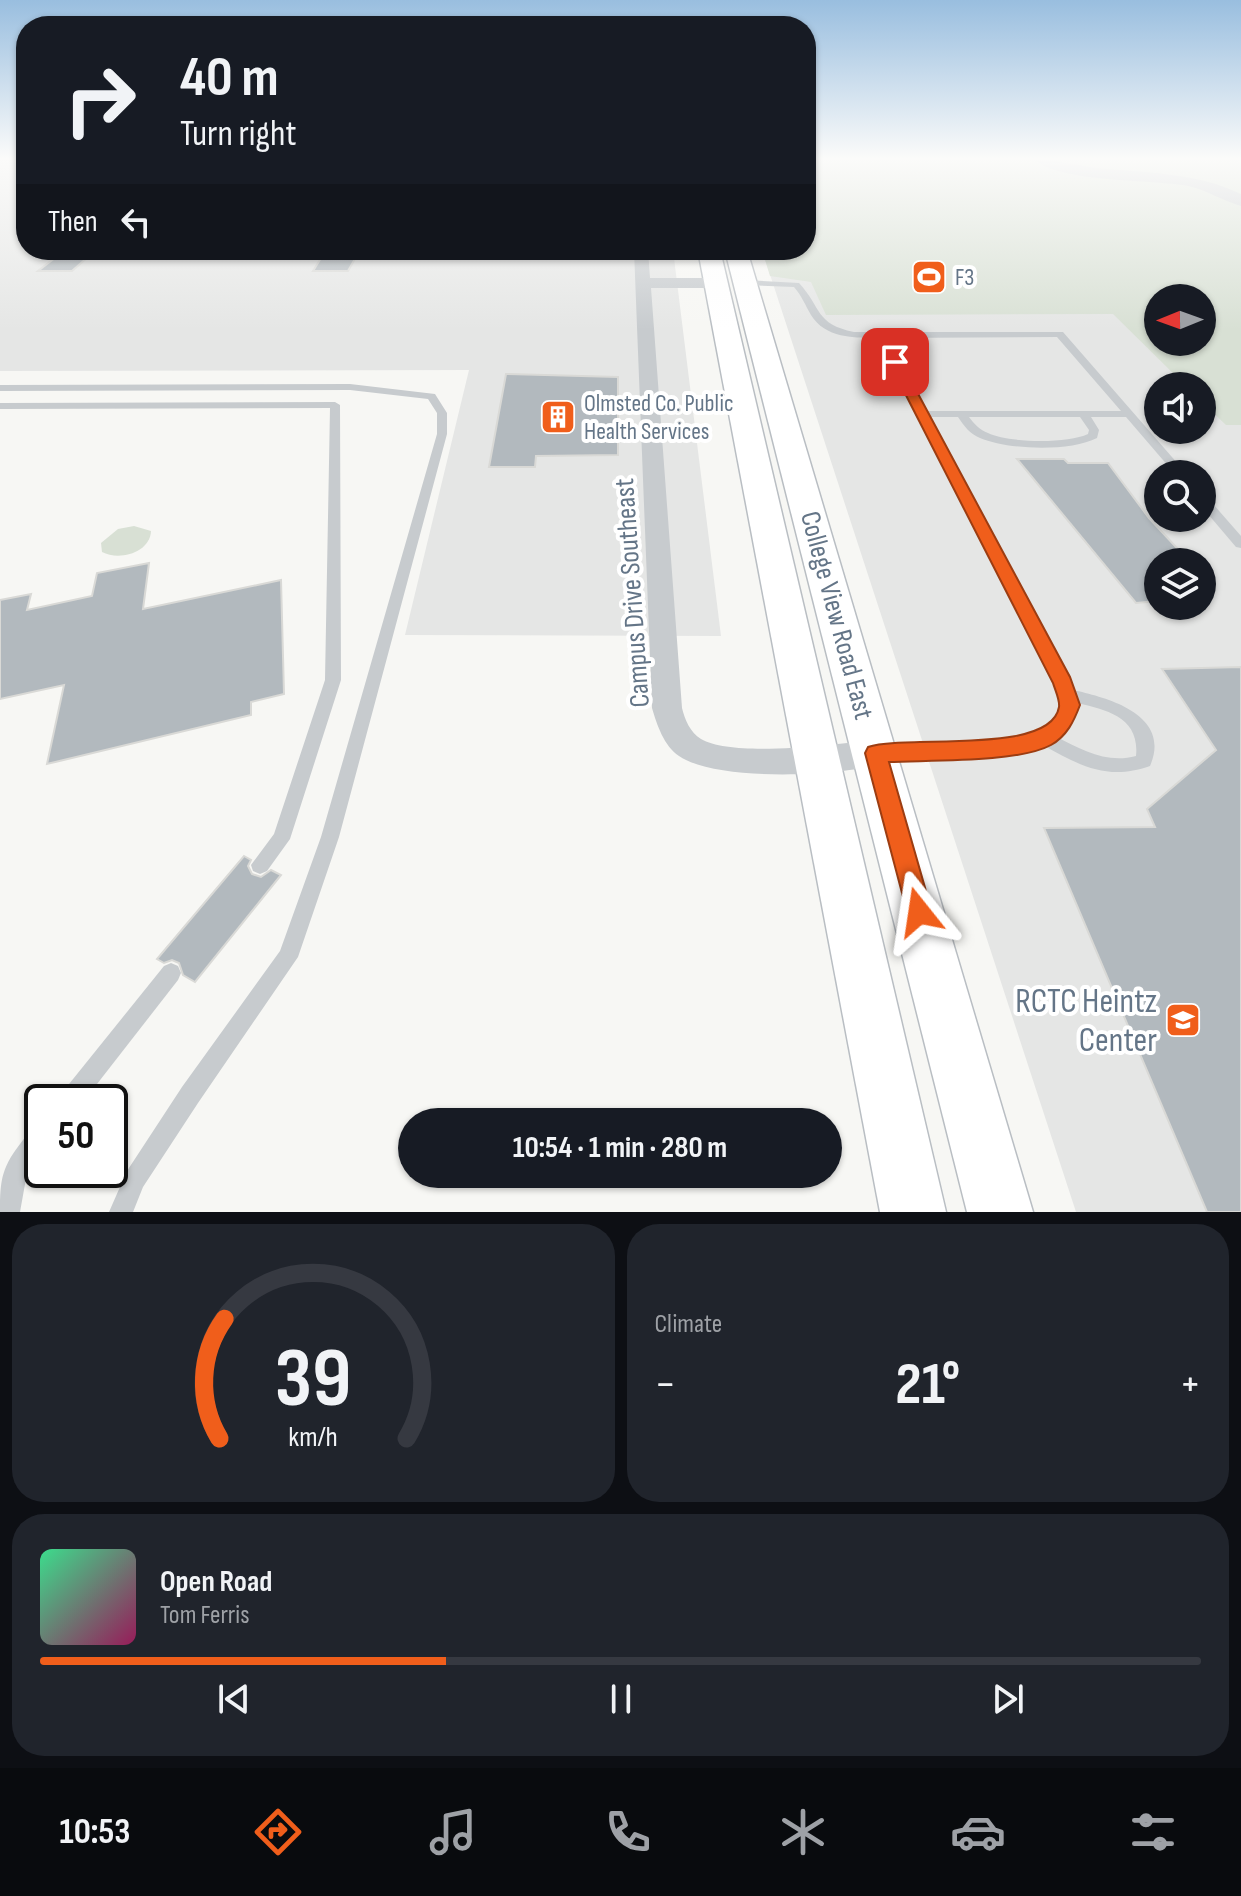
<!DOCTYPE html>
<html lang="en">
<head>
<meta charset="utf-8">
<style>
	body { margin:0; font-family:"Sofia Sans Condensed",sans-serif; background:#20242c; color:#f1f3f6; height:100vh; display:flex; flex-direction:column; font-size:30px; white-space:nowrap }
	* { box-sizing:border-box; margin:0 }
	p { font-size:26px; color:#9ea1a6 }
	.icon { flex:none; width:44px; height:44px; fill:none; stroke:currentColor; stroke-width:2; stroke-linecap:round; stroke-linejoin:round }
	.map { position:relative; height:1212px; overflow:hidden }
	.sheet { display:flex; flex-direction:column; gap:12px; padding:12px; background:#0d0f14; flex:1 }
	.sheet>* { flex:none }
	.top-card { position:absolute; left:16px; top:16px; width:800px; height:244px; border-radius:32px; box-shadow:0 2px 6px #0004; background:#171b24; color:#f1f3f6; overflow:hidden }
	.needle { width:52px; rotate:269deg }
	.buttons { position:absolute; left:1144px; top:284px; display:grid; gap:16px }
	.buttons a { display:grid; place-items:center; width:72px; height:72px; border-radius:50%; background:#171b24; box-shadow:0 2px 6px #0004; font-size:40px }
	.speed { position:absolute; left:24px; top:1084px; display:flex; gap:16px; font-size:40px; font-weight:700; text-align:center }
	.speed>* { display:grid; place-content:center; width:104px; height:104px; border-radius:50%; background:#171b24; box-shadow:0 2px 6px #0004; line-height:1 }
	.speed .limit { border:4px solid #111; border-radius:12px; background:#fff; color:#111 }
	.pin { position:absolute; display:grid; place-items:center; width:68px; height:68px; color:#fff; margin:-34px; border-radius:16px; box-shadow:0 4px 12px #0006 }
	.me { position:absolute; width:88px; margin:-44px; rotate:345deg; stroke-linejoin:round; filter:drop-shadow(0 0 6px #0008) }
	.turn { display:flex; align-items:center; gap:28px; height:168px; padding:0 32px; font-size:36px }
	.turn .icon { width:104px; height:104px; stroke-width:2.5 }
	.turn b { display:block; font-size:56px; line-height:68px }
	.then { display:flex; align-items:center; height:76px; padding:0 32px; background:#0003; gap:16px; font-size:30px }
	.big { font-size:60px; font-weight:700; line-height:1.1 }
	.sheet .tile { flex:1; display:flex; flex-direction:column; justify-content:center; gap:12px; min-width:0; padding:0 28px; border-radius:32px; background:#20242c }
	.sheet .dial { align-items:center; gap:0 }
	.dial svg { height:208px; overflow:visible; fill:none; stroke:#363941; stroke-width:7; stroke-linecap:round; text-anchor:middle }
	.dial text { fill:#f1f3f6; stroke:none }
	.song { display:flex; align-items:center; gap:24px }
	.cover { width:96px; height:96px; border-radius:12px; background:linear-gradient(135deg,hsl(150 70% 55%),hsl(330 70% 35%)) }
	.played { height:8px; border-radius:4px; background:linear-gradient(90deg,#f05e1b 35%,#363941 35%) }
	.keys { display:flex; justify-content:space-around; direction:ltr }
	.heat { display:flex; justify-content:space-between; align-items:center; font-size:44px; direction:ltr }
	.sheet .tiles { flex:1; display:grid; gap:12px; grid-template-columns:1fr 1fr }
	.tile:last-child { grid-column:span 2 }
	.trip { position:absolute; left:398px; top:1108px; width:444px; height:80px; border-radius:40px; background:#171b24; box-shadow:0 2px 6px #0004; font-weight:700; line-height:80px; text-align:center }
	.tabs { display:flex; height:128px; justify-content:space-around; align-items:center; background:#090b0e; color:#9ea1a6 }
	.tabs .icon { width:56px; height:56px }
	.tabs .active { color:#f05e1b }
	.tabs b { font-size:36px; color:#f1f3f6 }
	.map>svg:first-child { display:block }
	.built { fill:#e5e6e5; fill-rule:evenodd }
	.green { fill:#d8e0d4; fill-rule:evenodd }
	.building { fill:#b2b9be; stroke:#d9d9d6; stroke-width:2 }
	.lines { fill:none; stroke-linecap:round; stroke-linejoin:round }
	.secondary-casing { stroke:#b9bec3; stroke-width:3 }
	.service { fill:#c7cbce; fill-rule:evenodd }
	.minor { fill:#c7cbce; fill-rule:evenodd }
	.tertiary { fill:#c7cbce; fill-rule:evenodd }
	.secondary { fill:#fff; fill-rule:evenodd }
	.route { fill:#f05e1b; stroke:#9c3d12; stroke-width:2 }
	.labels { text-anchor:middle; stroke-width:8; stroke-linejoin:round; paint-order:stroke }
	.far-poi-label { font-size:24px; fill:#647587; stroke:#fff; text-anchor:start }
	.street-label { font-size:28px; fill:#647587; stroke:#fff }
	.near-poi-label { font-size:34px; fill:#647587; stroke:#fff; text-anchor:end }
</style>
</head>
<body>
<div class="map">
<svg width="1241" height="1212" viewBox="0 0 1241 1212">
	<rect width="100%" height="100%" fill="#f7f7f4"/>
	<g class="built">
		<path d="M0,160H26V250H673L721,636L405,635L469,370L0,371Z"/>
		<path d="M806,160H1241V1212H1076L762,250H806ZM1158,298H1202V342H1158ZM1158,386H1202V430H1158ZM1158,474H1202V518H1158ZM1158,562H1202V606H1158Z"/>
	</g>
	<g class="green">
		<path d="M806,160H1241V425H1226L1202,402V386H1186L1113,314L826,315L811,282L770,276L762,250H806ZM1158,298H1202V342H1158Z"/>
		<path d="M134,526L151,531C150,553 119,561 102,552L101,543L118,529Z"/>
	</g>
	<g class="building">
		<path d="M65,250H96L72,271H38Z"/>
		<path d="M326,250H360L348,271H313Z"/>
		<path d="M506,374L618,377V455L536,456L535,467H489Z"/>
		<path d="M1017,459H1064L1068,463H1108L1149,518L1190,562H1158V601L1136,603Z"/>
		<path d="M149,563L143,609L281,580L284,694L251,702V715L47,764L64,685L0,699V600L31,594L27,610L92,596L97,573Z"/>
		<path d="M1241,667V1212H1207L1044,828L1155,827L1147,809L1216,750L1162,669Z"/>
		<path d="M244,856L251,860L248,866L252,874L261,877L271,870L281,875L195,982L183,975L179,963L172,960L164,963L157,959Z"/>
	</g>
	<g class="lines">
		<g class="secondary-casing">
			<g id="secondary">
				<path d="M698,250H720L946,1212H880Z"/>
				<path d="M725,250H747L1033,1212H967Z"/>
			</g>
		</g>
		<g class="service">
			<path d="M746,280L799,283C822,308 815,324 854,332H1063L1185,472L1187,474H1175L1126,417H1091L1099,430L1097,438C1070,452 1008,450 980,438C970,434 964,426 958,417H929L1073,690C1109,698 1172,715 1150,766C1108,781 1080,766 1043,745L1014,753L880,760L874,758L872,753L874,748L880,746L1014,739L1040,732L1057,717L1062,705L1055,683L878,338C854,338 825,338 811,315C805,305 802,296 794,287L743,285L742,283ZM1057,337L1121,411H926L887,338ZM969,417H1080L1089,430L1088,434C1067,444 1009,443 988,433C980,430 974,424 969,417ZM1077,703C1108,710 1140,718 1136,756C1107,764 1082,750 1057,737L1069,726Z"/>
			<path d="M350,384L435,394L447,413V434L339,837L298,957L198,1103L143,1187L133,1212H109L127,1171L182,1087L280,951L321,837L437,434V413L428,399L350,390L0,391V385Z"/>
			<path d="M335,402L340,405L341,680L290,839L267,871L260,874L253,871L251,865L274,834L325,680L330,408L0,409V403Z"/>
			<path d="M1202,495L1206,496L1241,536V548L1236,547L1202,507Z"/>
			<path d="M171,963L178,966L181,973L178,980L83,1102H58L61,1094L164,966Z"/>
			<path d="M42,1123V1154L27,1173L20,1212H0C0,1178 2,1167 23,1140C29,1133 33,1127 42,1123Z"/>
		</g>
		<path class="minor" d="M634,250H648L650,278H716L724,283L716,288H651L682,708C685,720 690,732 701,739C733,758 837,744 876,740L887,744L891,753L887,762C845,777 716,782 679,756C664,746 657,725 652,708Z"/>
		<path class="tertiary" d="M1035,160C1057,160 1075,165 1096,168C1146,173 1195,172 1241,194V206C1223,201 1207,190 1188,186C1151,179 1062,183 1035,160Z"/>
		<use href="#secondary" class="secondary"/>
	</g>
	<linearGradient id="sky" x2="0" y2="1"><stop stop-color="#99bedf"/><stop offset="0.48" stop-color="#fbfbfa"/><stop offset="1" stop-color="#fbfbfa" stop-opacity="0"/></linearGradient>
	<rect width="1241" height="330" fill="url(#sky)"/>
	<path class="route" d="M895,358L901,362L1070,677L1080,705C1074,721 1067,736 1051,745C1018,763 929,760 889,762L932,912L928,920L919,924L910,920L907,912L865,753L868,747C905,734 1051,756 1059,707C1060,700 1055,690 1053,683L889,362Z"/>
	<defs>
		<g id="stadium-square" transform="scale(1.8)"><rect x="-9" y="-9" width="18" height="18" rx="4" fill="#f05e1b" stroke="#fff"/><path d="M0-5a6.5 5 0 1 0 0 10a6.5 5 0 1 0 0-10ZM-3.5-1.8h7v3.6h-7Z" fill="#fff"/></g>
		<g id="building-square" transform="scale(1.8)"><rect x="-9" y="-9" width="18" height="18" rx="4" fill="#f05e1b" stroke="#fff"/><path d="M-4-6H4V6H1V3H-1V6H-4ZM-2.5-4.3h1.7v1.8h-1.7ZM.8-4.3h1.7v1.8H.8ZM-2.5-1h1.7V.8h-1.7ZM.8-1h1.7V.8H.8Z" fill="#fff"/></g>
		<g id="university-square" transform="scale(1.8)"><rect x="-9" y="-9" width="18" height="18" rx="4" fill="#f05e1b" stroke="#fff"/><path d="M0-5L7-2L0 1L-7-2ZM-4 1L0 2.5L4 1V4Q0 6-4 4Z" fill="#fff"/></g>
	</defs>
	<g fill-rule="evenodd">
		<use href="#stadium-square" x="929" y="277"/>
		<use href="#building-square" x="558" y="417"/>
		<use href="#university-square" x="1183" y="1020"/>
	</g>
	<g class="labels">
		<g class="far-poi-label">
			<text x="955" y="285">F3</text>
			<text x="584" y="411">Olmsted Co. Public<tspan x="584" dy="28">Health Services</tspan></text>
		</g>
		<g class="street-label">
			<text transform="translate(631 593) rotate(-94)" y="10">Campus Drive Southeast</text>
			<text transform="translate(838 615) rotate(75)" y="10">College View Road East</text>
		</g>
		<g class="near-poi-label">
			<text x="1157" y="1012">RCTC Heintz<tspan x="1157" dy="39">Center</tspan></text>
		</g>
	</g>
</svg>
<div class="buttons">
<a><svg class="needle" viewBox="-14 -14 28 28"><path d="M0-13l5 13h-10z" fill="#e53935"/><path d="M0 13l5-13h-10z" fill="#9ea1a6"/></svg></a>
<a><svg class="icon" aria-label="sound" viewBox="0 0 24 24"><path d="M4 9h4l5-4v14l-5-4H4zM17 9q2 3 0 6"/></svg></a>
<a><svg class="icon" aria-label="search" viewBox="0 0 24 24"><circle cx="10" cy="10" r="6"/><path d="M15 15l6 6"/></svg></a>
<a><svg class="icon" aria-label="layers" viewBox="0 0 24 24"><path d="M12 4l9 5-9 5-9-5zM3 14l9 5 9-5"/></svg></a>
</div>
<div class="speed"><div class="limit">50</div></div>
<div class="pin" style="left:895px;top:362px;background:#d93025"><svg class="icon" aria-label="arrive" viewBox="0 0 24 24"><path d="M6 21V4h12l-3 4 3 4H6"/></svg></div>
<svg class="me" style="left:919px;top:912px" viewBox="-20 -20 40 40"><path d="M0-17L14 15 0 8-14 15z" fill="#f05e1b" stroke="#fff" stroke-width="4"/></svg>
<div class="trip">10:54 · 1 min · 280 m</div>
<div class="top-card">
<div class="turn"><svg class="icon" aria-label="right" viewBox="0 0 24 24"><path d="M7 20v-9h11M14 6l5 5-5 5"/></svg><div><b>40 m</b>Turn right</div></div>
<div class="then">Then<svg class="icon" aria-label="left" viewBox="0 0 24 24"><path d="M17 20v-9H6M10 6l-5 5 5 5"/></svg></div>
</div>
</div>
<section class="sheet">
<div class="tiles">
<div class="tile dial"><svg viewBox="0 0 100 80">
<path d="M14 69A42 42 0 1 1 86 69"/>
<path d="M14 69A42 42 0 0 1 16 23" stroke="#f05e1b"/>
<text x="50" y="56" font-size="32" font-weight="700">39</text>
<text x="50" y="72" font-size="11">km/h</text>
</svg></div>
<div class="tile"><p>Climate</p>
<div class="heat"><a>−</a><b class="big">21°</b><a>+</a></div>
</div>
<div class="tile">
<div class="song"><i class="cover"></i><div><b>Open Road</b><p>Tom Ferris</p></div></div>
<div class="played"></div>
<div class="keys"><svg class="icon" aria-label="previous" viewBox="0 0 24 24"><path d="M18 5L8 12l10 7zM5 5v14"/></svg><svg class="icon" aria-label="pause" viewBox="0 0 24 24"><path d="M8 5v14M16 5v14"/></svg><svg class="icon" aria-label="next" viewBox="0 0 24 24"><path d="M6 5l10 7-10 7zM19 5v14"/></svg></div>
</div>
</div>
</section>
<nav class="tabs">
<b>10:53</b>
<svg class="icon active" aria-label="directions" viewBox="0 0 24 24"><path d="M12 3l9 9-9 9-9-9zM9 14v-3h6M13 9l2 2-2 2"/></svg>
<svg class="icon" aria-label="music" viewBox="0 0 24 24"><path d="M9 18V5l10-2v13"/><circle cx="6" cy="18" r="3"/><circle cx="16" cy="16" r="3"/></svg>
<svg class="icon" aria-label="phone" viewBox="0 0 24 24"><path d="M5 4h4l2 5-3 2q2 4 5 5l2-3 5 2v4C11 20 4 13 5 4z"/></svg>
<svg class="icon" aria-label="climate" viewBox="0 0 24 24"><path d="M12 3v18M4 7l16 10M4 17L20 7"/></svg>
<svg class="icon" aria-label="car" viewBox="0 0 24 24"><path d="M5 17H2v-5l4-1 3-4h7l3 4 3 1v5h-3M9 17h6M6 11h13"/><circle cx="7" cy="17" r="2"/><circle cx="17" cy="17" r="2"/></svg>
<svg class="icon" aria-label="filters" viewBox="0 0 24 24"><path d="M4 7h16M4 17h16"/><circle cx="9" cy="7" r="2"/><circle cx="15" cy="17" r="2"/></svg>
</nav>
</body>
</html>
